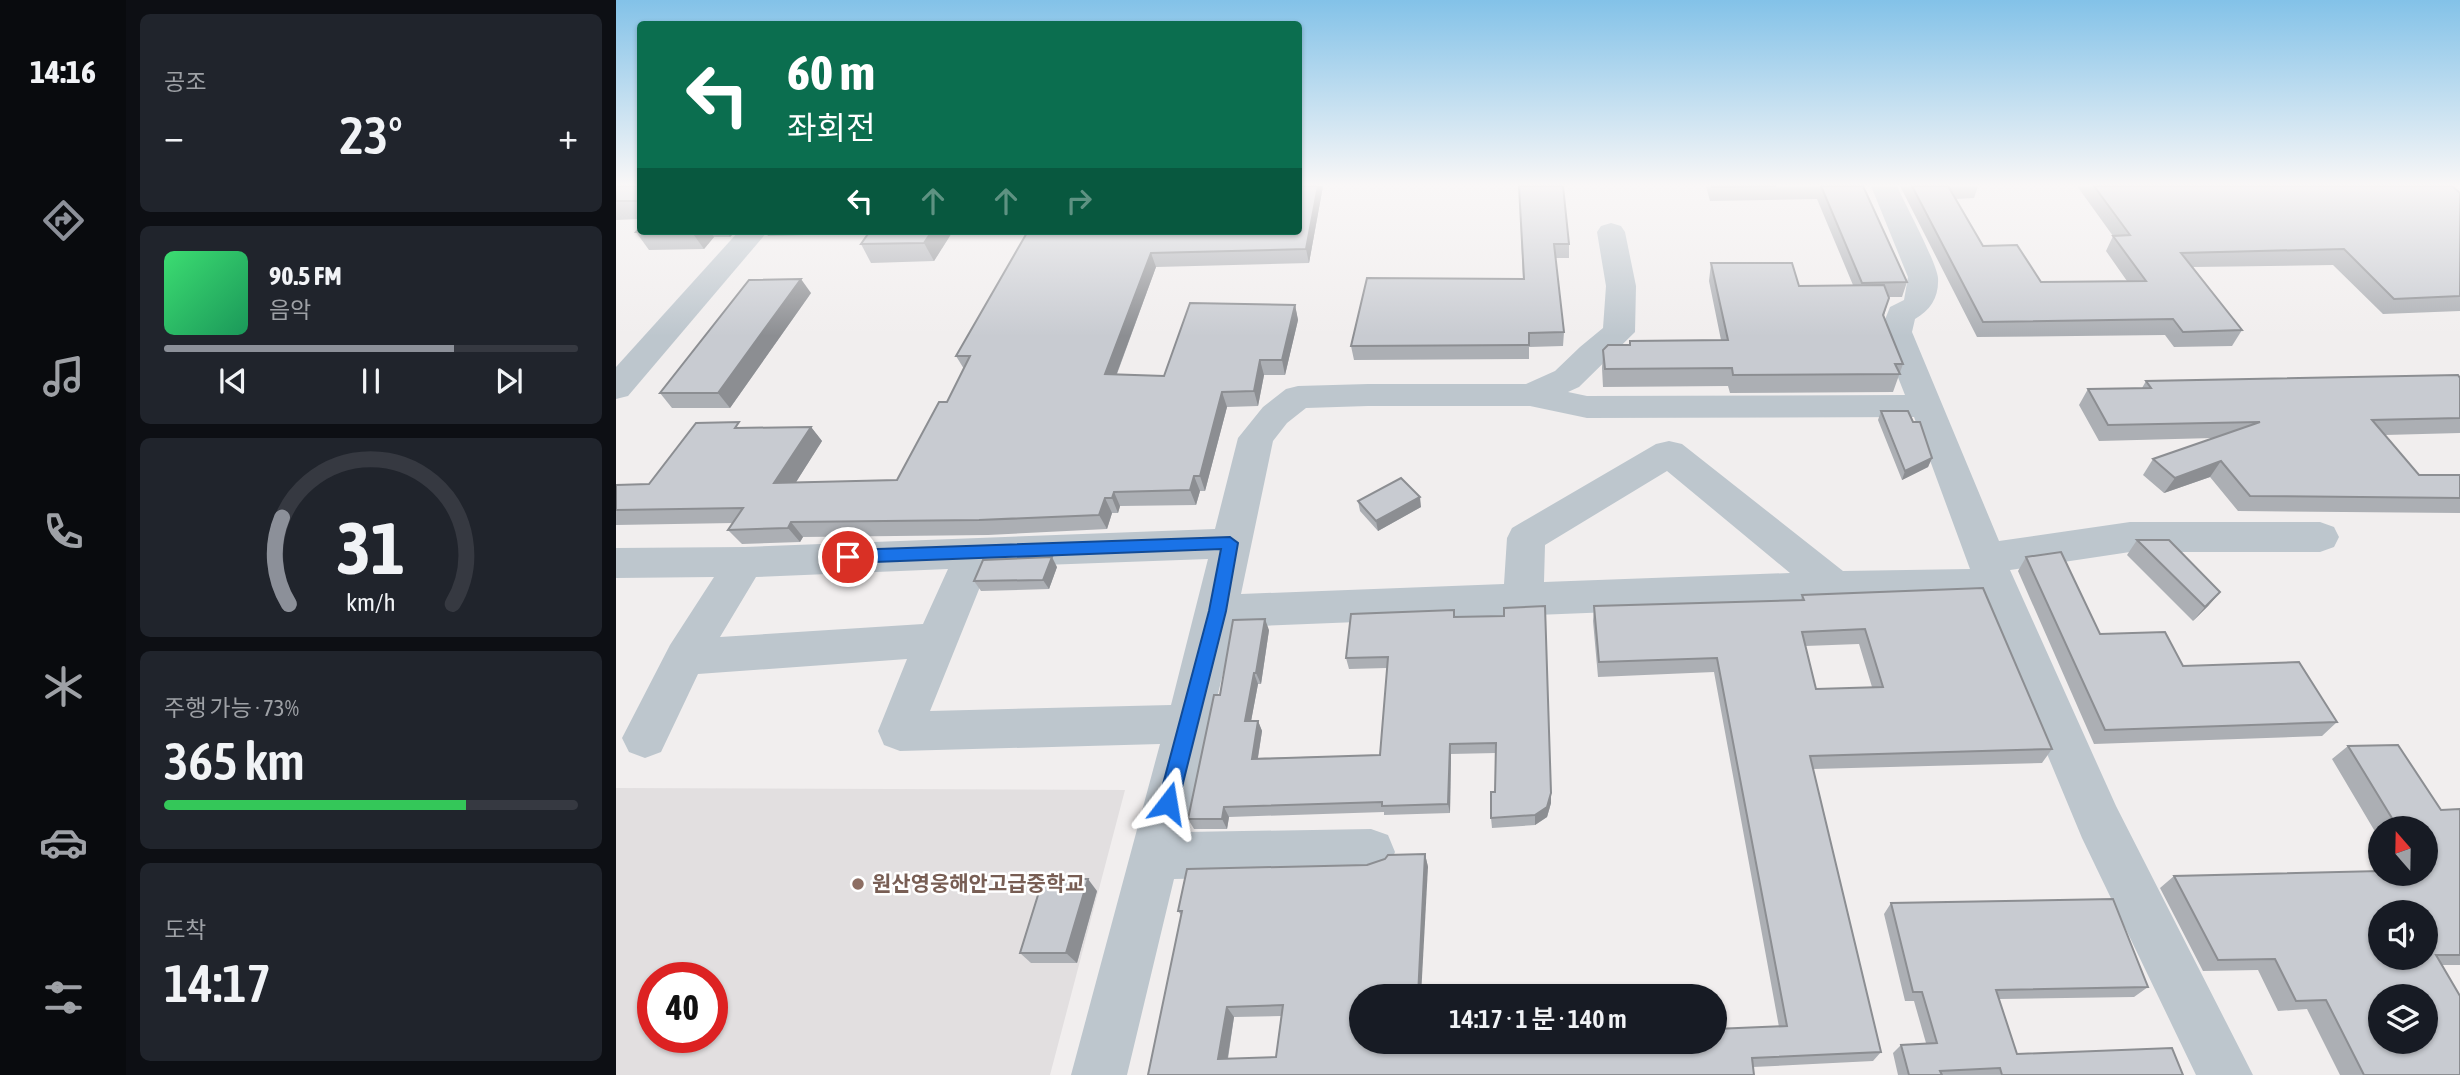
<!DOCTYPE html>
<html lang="ko">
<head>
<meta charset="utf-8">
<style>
	body { margin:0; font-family:"Asap Condensed","Noto Sans KR",sans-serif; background:#20242c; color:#f1f3f6; height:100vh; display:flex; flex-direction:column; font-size:26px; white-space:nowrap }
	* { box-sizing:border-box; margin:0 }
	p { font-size:23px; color:#9ea1a6 }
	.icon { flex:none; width:38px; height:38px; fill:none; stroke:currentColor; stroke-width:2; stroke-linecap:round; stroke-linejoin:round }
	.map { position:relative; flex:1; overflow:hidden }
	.details { display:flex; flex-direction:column; gap:14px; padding:14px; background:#0d0f14; width:490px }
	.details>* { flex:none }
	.banner { position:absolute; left:21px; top:21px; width:665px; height:214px; border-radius:7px; box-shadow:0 2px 5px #0004; background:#0b6e4f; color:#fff; overflow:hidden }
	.needle { width:46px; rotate:340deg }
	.buttons { position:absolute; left:1752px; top:816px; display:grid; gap:14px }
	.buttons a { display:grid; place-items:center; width:70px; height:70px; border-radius:50%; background:#171b24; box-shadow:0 2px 5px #0004; font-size:35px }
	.speed { position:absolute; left:21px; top:962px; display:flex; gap:14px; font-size:35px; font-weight:700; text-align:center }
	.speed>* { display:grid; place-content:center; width:91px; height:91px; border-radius:50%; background:#171b24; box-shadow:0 2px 5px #0004; line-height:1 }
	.speed .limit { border:10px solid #d22; background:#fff; color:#111 }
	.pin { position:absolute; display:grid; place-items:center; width:60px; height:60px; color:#fff; margin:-30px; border:4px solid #fff; border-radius:50%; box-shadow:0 2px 7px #0007 }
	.me { position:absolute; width:77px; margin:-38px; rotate:14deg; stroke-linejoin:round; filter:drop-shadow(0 0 5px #0008) }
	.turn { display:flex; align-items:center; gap:24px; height:147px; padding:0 35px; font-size:32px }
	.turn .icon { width:91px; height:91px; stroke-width:2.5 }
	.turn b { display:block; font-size:49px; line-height:60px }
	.lanes { display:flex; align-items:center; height:66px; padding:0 35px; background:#0003; justify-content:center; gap:35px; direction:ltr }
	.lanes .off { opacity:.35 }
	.big { font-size:52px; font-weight:600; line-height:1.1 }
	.details .card { flex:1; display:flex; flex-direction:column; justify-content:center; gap:10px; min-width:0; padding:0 24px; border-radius:10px; background:#20242c }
	.details .dial { align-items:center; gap:0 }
	.dial svg { height:182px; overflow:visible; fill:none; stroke:#363941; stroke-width:7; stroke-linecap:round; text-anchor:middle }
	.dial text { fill:#f1f3f6; stroke:none }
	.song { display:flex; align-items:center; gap:21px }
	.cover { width:84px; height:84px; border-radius:10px; background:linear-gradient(135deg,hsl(140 70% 55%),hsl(150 70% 35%)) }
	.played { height:7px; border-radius:4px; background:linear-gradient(90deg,#8c9099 70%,#363941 70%) }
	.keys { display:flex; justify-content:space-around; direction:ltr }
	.heat { display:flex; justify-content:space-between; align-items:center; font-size:38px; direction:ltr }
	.charge { height:10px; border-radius:5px; background:linear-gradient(90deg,#34c759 73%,#363941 0) }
	.trip { position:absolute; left:733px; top:984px; width:378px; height:70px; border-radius:35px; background:#171b24; box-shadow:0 2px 5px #0004; font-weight:600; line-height:70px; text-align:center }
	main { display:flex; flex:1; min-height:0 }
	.dock { display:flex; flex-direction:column; width:126px; justify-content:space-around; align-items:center; background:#090b0e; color:#9ea1a6 }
	.dock .icon { width:49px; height:49px }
	.dock .on { color:#8c9099 }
	.dock b { font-size:32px; color:#f1f3f6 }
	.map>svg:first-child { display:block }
	.education { fill:#e2dfe0; fill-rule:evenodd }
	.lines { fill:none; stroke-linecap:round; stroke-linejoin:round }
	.minor { fill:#bdc6cd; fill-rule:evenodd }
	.wall { fill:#acafb4; fill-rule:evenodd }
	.shaded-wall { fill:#8c8e92 }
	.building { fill:#c8cbd1; stroke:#8c8e92; stroke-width:2; fill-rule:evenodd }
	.route { fill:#1a73e8; stroke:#114b97; stroke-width:2 }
	.education-dot { fill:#8d6e63; stroke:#fff; stroke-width:2.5 }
	.labels { text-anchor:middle; stroke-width:5; stroke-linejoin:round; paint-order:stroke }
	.near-education-label { font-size:21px; font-weight:bold; fill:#785e54; stroke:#fff; text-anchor:start }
</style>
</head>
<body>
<main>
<nav class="dock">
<b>14:16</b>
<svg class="icon on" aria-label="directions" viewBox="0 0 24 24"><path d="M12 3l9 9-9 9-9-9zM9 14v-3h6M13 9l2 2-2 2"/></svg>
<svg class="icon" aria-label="music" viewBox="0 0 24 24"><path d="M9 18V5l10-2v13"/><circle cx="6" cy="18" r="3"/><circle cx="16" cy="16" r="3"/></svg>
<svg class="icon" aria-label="phone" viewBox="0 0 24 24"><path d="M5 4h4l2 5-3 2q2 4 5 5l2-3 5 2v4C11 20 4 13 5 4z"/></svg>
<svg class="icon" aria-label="climate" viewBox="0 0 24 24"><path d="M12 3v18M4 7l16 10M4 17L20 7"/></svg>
<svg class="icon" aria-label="car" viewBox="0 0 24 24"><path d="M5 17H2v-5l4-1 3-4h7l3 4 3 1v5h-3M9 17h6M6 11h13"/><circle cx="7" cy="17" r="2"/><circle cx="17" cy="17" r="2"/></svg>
<svg class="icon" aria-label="filters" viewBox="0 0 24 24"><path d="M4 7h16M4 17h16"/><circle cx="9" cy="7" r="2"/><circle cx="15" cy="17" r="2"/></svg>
</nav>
<section class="details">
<div class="card"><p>공조</p>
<div class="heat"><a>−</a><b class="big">23°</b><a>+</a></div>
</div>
<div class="card">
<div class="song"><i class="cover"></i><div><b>90.5 FM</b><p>음악</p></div></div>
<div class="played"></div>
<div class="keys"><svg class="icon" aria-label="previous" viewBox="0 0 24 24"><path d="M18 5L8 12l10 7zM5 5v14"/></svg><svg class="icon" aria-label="pause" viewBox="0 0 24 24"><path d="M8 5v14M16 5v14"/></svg><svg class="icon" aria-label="next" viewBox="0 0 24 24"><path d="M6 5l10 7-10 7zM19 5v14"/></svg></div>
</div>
<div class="card dial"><svg viewBox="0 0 100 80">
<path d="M14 69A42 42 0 1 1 86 69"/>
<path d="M14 69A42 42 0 0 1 11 31" stroke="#8c9099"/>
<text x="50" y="56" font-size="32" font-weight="700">31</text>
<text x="50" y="72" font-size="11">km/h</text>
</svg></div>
<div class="card"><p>주행 가능 · 73%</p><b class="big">365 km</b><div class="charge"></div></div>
<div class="card"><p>도착</p><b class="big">14:17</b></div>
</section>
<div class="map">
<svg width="1844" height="1075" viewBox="0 0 1844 1075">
	<rect width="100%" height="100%" fill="#f1eeee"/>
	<path class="education" d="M0,788L509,790L434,1075H0ZM37,978H96V1038H37Z"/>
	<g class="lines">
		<g class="minor">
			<path d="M1255,186H1281C1289,204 1321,263 1322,278C1323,297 1315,310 1299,319L1296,332L1383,541L1514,522H1704L1718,527L1723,537L1718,547L1704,552H1514L1394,570L1500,806L1637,1075H1580L1466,838L1367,600L1219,603L618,627L569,832L755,829L772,835L779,852L772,869L755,875L558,879L511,1075H455L544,744L284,751L268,745L262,731L291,659L82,674L45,752L29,758L13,752L6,738L54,645L98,577L0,578V548L129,547L599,529L622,438L647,407L670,389L682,386L752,384H910L939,371L964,347L987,328L990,286L981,232L985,226L995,223L1005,226L1009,232L1020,286L1019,332L963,387L952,392L971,396L1289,395L1264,332L1274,307L1288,300L1292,277ZM752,406H914L971,418L1298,417L1354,569L1227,571L1066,444L1053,441L1040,444L896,528L891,538L888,584L625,594L657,441L671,423L690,408ZM1051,471L1174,573L928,582L929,545ZM592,559L555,705L314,711L372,567ZM332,569L307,624L104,637L140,577Z"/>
			<path d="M123,231H152L12,396L0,399V367Z"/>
		</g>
	</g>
	<g class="wall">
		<path d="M0,186H24V219L0,220Z"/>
		<path d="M682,186H707L693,263L540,267L501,374L548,376L679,305L682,320L669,375H648L642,406L611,407L589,491H584L580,505L504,506L502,513H496L491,529L372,535L187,537L184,542L126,544L112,530L117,523L0,525V485L33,484L127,428L195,427L206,441L180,482L281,480L331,402L348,369L340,356L412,231Z"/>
		<path d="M903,186L953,244V258H939L948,332L947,346L913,347V359L738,360L735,346L907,279Z"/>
		<path d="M1090,186H1247L1291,282L1286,297H1273L1268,316L1287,364L1277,392L1114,393L1112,386L987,387L986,368L987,350L1013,345L1014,341L1105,340L1093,281L1095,263L1183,286L1237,285L1201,199L1094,201Z"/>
		<path d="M1284,186H1362L1358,198L1339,199L1367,246L1425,282L1511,281L1490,251L1497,236L1461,186H1836L1844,193V311L1767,314L1717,265L1577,267L1626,330L1616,346L1558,347L1549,335L1361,337Z"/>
		<path d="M24,231H120L114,237H98L88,249L33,250L20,232Z"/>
		<path d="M149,231H193L190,235L152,236Z"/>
		<path d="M337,231L318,261L255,263L245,244Z"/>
		<path d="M195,293L114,408H56L44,393Z"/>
		<path d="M1844,378V433L1769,435L1803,475H1844V513L1622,511L1594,477L1548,493L1527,475L1537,459L1597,438L1483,441L1463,405L1472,389L1526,388L1530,381Z"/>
		<path d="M1265,411L1297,422L1316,458L1312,467L1286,480L1262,420Z"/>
		<path d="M742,501L805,507L762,531L744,511Z"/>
		<path d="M1521,540L1604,592L1592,606L1577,621L1511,555Z"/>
		<path d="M1410,557L1484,634L1721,722L1706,736L1478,744L1402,571Z"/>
		<path d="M441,567L433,589L365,591L358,581Z"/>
		<path d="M1367,588L1436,749L1426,763L1197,769L1265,1052L1257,1061L1137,1067L532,1075L565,915L562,911L751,865L809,854L812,867L746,1041H803V1050L900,1047L1163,1027L1098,672L982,677L977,621L978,606L1185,600L1186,595ZM1243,644L1256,687L1200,689L1189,646ZM665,1016L660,1057L612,1059L618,1017Z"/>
		<path d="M838,610L839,617L935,803L931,817L919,825L876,828L875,818L879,792L880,753L835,754L834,813L768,815V812L613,817L611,829H578L572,819L604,695L653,630L645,684H642L635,721H642L646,731L642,758L764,755L771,668L733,669L730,658Z"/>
		<path d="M1732,746L1825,810L1844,809V965H1826L1844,1075H1724L1691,1009L1662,1011L1642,970L1587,971L1544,888L1558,876L1810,873V828H1764V840L1716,759Z"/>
		<path d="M481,891L461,963H415L404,953Z"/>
		<path d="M1275,903L1532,987L1518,997L1383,999L1401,1054L1567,1075H1282L1277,1053L1285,1045L1310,1043L1298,1001H1289L1268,914Z"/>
	</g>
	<g class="shaded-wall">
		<path d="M702,186H707L693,263L690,249Z"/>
		<path d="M75,231H94L98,237L88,249Z"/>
		<path d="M111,231H120L114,237Z"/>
		<path d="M316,231H337L318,261L308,243Z"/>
		<path d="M535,253L540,267L495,389L489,374Z"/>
		<path d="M185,279L195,293L114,408L102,393Z"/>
		<path d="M679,305L682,320L669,375L666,360Z"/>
		<path d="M644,360L648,375L642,406L638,391Z"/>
		<path d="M606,392L611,407L589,491L584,476Z"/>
		<path d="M195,427L206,441L170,498L158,483Z"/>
		<path d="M1316,458L1312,467L1286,480L1289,471Z"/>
		<path d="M1605,461L1594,477L1548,493L1559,478Z"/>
		<path d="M578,476L584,491L580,505L574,490Z"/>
		<path d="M498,492L504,506L502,513L496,498Z"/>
		<path d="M804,497L805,507L762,531L760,521Z"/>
		<path d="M489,498L496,513L491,529L483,515Z"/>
		<path d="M175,522L187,537L184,542L172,528Z"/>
		<path d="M436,557L441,567L433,589L427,580Z"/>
		<path d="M1604,592L1592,606L1577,621L1589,607Z"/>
		<path d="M649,619L653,630L645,684L640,673Z"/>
		<path d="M638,673L642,684L633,732L629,721Z"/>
		<path d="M642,721L646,731L640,769L636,759Z"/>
		<path d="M834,744L835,754L834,813L832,804Z"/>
		<path d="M935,793V803L931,817L919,825V815Z"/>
		<path d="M608,807L613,817L611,829L606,819Z"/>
		<path d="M809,854L812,867L805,996H802Z"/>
		<path d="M472,879L481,891L461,963L450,953Z"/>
		<path d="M611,1007L618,1017L610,1068L602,1059Z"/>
		<path d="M800,1041H803L802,1060L799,1051Z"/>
	</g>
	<g class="building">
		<rect x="0" y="186" width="24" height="15"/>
		<path d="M682,186H702L690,249L535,253L489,374L548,376L574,303L679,305L666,360H644L638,391L606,392L584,476H578L574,490L498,492L496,498H489L483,515L363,520L175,522L172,528L112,530L127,508L0,510V485L33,484L80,423L123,422L119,428L195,427L158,483L281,480L323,402H331L354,356H340L412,231H682Z"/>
		<path d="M903,186H947L953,244H938L948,332L913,333V345L735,346L751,278L908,279Z"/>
		<path d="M1096,186H1160L1096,187Z"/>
		<path d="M1205,186H1247L1291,282L1246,283Z"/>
		<path d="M1296,186H1332L1367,246L1401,245L1425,282L1530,281L1497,236L1514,235L1478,186H1836L1844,193V296L1778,299L1728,249L1565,253L1626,330L1567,332L1557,319L1367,322Z"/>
		<path d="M24,227V231H56L20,232Z"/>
		<path d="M254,231H316L308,243L245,244Z"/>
		<path d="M1095,263H1176L1183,286L1268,285L1273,298L1267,315L1287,364H1279L1284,374L1117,375L1116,368L989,369L987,350L992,345H1014V341L1112,340Z"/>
		<path d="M185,279L102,393H44L133,280Z"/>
		<path d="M1842,375L1844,378V418L1756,420L1803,475H1844V498L1634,496L1605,461L1559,478L1537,459L1644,422L1492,425L1472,389L1535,388L1530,381Z"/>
		<path d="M1265,411H1292L1297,422H1304L1316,458L1289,471Z"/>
		<path d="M785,478L804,497L760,521L742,501Z"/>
		<path d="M1521,540H1553L1604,592L1589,607Z"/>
		<path d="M1445,552L1484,634L1549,632L1567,666L1683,662L1721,722L1489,730L1410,557Z"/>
		<path d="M436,557L427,580L358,581L367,560Z"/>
		<path d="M1367,588L1436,749L1194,756L1265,1052L1136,1058L1138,1075H532L566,911H562L571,869L751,865L769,859L772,855L809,854L802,996H746V1041H800L799,1051L900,1047V1041H1099V1029L1171,1026L1101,658L983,662L978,606L1188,600L1186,595ZM1249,629L1267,687L1200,689L1186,632ZM667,1005L660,1057L602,1059L611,1007Z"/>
		<path d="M929,606L935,793L931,807L919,815L875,818V792H879L880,743L834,744L832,804L766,806V802L608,807L606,819H572L598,695H604L617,620L649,619L640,673H638L629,721H642L636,759L764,755L772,657L730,658L735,614L838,610V617L888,616V608Z"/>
		<path d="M1782,745L1825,810L1844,809V955H1820L1844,996V1075H1748L1710,1000L1680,1001L1659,959L1602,960L1558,876L1764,871V873H1810V828H1782L1732,746ZM1764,912H1810V957H1764ZM1764,996H1810V1041H1764Z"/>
		<path d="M427,879H472L450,953H404Z"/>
		<path d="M1497,899L1532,987L1380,990L1401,1054L1556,1048L1567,1075H1386L1384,1068L1324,1071L1326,1075H1293L1285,1045L1321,1043L1306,992H1297L1275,903Z"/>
	</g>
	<linearGradient id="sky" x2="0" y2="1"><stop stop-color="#83c2e8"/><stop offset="0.55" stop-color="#f9f7f7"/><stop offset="1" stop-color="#f9f7f7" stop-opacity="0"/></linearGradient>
	<rect width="1844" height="336" fill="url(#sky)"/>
	<path class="route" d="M614,537L622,543L610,611L562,803L559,810L552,812L545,810L542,803L593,611L605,549L232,563L224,557L232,550Z"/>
	<circle class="education-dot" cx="242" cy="884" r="7"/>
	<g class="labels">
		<g class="near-education-label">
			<text x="256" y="891">원산영웅해안고급중학교</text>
		</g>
	</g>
</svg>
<div class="buttons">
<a><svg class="needle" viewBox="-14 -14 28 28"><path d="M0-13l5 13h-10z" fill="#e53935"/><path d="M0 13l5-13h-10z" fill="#9ea1a6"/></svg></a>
<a><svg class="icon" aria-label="sound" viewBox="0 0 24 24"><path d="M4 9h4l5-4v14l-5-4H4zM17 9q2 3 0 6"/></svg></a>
<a><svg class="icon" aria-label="layers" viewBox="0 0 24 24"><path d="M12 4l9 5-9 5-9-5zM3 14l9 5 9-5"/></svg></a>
</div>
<div class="speed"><div class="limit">40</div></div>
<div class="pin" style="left:232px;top:557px;background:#d93025"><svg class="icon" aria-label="arrive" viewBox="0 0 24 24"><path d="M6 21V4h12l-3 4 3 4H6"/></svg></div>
<svg class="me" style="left:552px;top:803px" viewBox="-20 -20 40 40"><path d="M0-17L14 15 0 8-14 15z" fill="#1a73e8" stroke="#fff" stroke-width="4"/></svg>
<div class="trip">14:17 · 1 분 · 140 m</div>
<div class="banner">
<div class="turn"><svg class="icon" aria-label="left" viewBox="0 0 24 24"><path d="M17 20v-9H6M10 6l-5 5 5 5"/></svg><div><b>60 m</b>좌회전</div></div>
<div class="lanes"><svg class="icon" aria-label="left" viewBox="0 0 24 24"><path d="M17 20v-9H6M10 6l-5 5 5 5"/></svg><svg class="icon off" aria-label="ahead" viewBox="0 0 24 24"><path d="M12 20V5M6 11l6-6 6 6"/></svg><svg class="icon off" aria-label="ahead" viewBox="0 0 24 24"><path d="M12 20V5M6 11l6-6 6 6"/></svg><svg class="icon off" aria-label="right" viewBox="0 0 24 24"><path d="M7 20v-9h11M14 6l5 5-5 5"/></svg></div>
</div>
</div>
</main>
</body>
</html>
